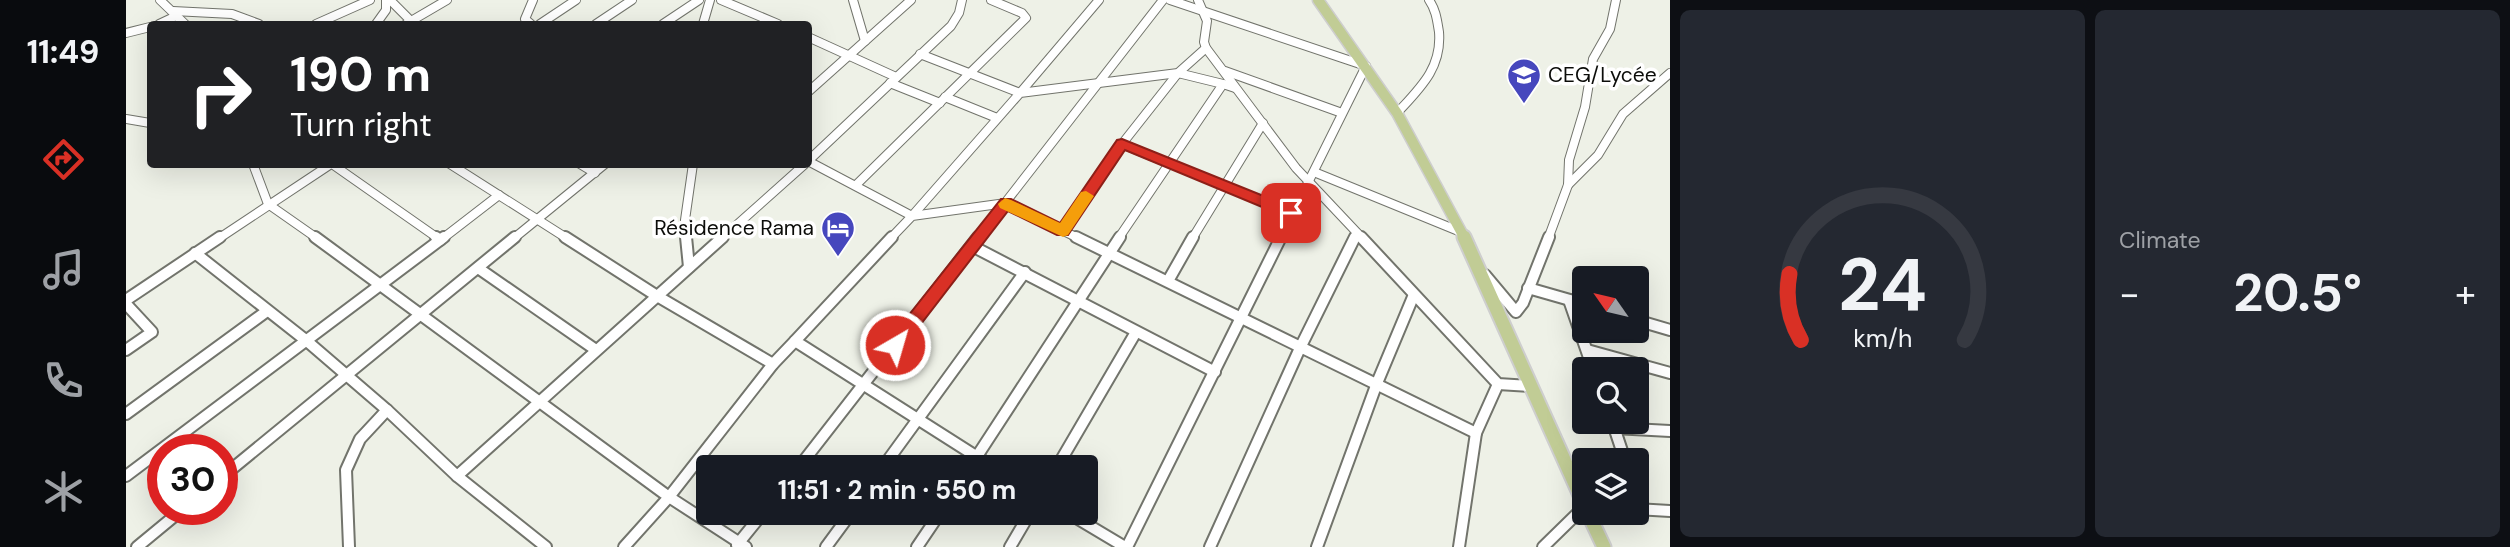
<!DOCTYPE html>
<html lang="en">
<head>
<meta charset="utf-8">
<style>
	body { margin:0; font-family:"DM Sans",sans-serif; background:#242831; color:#f1f3f6; height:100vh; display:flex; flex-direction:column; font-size:26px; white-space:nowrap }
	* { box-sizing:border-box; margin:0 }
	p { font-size:23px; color:#9ea1a6 }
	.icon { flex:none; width:38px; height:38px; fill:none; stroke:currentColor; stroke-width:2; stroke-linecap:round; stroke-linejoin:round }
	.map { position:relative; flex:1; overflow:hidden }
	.side { display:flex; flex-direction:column; gap:10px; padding:10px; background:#0d0f14; width:840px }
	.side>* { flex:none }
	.guide { position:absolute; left:21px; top:21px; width:665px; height:147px; border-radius:7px; box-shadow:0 7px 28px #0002; background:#202124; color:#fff; overflow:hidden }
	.needle { width:46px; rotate:304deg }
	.controls { position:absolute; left:1446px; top:266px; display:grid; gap:14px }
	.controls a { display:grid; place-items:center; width:77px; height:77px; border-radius:7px; background:#171b24; box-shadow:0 7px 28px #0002; font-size:35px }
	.speed { position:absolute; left:21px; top:434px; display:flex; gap:14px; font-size:35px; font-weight:700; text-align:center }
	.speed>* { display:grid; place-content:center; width:91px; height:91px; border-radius:50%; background:#171b24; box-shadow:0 7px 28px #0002; line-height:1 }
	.speed .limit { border:10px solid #d22; background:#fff; color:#111 }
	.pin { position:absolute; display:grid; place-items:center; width:60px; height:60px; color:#fff; margin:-30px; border-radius:14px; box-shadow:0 4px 10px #0006 }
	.me { position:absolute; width:77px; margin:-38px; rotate:38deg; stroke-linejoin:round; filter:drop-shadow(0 0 5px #0008) }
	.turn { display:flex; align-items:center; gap:24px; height:147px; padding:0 28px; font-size:32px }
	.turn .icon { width:91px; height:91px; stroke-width:2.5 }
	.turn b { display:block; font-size:49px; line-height:60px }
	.big { font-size:52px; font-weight:700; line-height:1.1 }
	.side .widget { flex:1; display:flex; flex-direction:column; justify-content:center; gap:10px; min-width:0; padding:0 24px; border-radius:10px; background:#242831 }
	.side .dial { align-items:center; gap:0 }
	.dial svg { height:182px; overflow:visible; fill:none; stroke:#363941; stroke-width:7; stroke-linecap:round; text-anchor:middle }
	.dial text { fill:#f1f3f6; stroke:none }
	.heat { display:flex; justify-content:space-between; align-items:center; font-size:38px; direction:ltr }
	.side .tiles { flex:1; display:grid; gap:10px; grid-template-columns:repeat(2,1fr) }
	.trip { position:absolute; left:570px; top:455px; width:402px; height:70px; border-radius:7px; background:#171b24; box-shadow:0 7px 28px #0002; font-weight:700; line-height:70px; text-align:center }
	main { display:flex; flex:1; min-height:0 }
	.tabs { display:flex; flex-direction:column; width:126px; justify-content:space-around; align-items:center; background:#090b0e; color:#9ea1a6 }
	.tabs .icon { width:49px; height:49px }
	.tabs .selected { color:#d93025 }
	.tabs b { font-size:32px; color:#f1f3f6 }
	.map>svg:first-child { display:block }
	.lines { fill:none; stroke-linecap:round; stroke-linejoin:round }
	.minor-far1-casing { stroke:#72746c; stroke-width:10 }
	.minor-casing { stroke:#72746c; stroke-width:14 }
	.major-far1-casing { stroke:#cecece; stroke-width:13 }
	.major-casing { stroke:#cecece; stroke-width:17 }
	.minor-far1 { stroke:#fff; stroke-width:8 }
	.minor { stroke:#fff; stroke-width:10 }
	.major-far1 { stroke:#c1cc95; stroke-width:10 }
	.major { stroke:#c1cc95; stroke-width:13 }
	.route { fill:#d93025; stroke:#8d1f18; stroke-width:2 }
	.slow { fill:#f59e0b }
	.labels { text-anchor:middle; stroke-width:7; stroke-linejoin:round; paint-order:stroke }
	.poi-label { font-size:21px; fill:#0b0c09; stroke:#fff; text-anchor:start }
</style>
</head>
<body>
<main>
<nav class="tabs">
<b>11:49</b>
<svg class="icon selected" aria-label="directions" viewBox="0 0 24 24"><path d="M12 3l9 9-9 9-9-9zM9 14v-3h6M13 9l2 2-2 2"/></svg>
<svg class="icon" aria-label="music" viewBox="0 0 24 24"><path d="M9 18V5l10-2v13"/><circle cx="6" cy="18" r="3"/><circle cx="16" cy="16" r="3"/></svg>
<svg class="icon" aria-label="phone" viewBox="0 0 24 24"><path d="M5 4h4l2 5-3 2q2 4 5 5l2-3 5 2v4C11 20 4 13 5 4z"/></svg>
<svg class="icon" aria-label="climate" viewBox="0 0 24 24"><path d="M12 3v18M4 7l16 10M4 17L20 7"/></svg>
</nav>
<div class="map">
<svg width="1544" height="547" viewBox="0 0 1544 547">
	<rect width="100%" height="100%" fill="#eef1e7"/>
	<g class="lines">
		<g class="minor-far1-casing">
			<g id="minor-far1">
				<path d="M34,0L59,24"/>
				<path d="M264,0L285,21"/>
				<path d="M595,0L652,24"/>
				<path d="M727,0L739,41"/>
				<path d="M1044,0L1240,66L1154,239"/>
				<path d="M1072,0L1081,21L1078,42L1080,48L1170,168L1237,239"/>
				<path d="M47,11L106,14L133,24"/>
				<path d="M33,24L50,16"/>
				<path d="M190,24L244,0"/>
				<path d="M250,24L260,10V0"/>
				<path d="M280,24L321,0"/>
				<path d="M405,24L399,19L407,0"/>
				<path d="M414,24L450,0"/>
				<path d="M470,24L506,0"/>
				<path d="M537,24L573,0"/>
				<path d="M577,24L584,0"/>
				<path d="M0,33L24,27"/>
				<path d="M682,37L770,77"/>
				<path d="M794,54L894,93L973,0"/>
				<path d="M1099,71L1216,113"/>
				<path d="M764,83L814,103"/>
				<path d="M682,92L785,0"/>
				<path d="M819,97L871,118"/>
				<path d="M1271,113C1294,88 1316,68 1313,32C1311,20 1310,10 1303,0"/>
				<path d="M0,119L24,123"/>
				<path d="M996,144L1165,213"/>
				<path d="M682,161L786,216L894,93L1052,73L1080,48"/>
				<path d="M682,161L825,26L833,13L836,0"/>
				<path d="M127,164L142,204L192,239"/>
				<path d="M206,164L313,239"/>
				<path d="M324,164L442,239"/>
				<path d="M454,164L469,173"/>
				<path d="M1188,172L1335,232"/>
				<path d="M730,185L900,18L896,13L865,0"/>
				<path d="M1442,185L1472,155L1497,114L1544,73"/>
				<path d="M937,231L996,144L1052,73L1097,84"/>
				<path d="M92,239L205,164"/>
				<path d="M316,239L373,195"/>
				<path d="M387,239L479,164"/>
				<path d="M561,239L559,220L567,164"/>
				<path d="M595,239L679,164"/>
				<path d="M764,239L786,216L880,203L954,239"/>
				<path d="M851,239L1037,0"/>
				<path d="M992,239L1097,84L1109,88"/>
				<path d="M1066,239L1137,123"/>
				<path d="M1228,239L1231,233"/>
				<path d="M1422,239L1442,185L1443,160L1459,107L1467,59L1484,29L1490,0"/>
			</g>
		</g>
		<g class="minor-casing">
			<g id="minor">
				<path d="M189,237L543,497L498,547"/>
				<path d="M310,237L314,240"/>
				<path d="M439,237L531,296L647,364"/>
				<path d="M560,237L563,267"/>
				<path d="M766,237L669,341L867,467"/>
				<path d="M950,237L1350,433"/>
				<path d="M1235,237L1372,384L1403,386"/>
				<path d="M846,246L1089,372"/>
				<path d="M69,253L182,342L261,410L331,476L420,547"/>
				<path d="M352,268L470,350"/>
				<path d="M1359,275L1390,312L1397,303L1423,237"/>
				<path d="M1042,281L1067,237"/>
				<path d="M1402,288L1458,304"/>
				<path d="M0,300L94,237"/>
				<path d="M1443,300L1467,369"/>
				<path d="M0,304L26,332L0,350"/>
				<path d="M1510,320L1544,330"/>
				<path d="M1461,350L1544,373"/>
				<path d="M0,414L141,311"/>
				<path d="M1487,424L1499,460"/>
				<path d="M1488,428L1544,431"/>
				<path d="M673,467L852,237"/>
				<path d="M757,467L899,272"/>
				<path d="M844,467L994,237"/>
				<path d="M931,467L1010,332"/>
				<path d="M0,476L318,237"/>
				<path d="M331,476L597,237"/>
				<path d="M96,477L389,237"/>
				<path d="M1510,493L1516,509"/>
				<path d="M1510,509L1544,511"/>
				<path d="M942,513L999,547"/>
				<path d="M611,545L637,513"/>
				<path d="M11,547L57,509"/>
				<path d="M223,547L220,470L234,439L261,410"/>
				<path d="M620,547L543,497L647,364L669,341"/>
				<path d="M700,547L725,513"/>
				<path d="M791,547L814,513"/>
				<path d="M884,547L904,513"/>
				<path d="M1001,547L1155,237"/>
				<path d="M1084,547L1174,348L1229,237"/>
				<path d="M1191,547L1251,383L1287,297"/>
				<path d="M1333,547L1350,433L1372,384"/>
				<path d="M1417,547L1458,507"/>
			</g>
		</g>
		<g class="major-far1-casing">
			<path id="major-far1" d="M1192,0L1271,113L1339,239"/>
		</g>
		<g class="major-casing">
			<g id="major">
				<path d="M1338,237L1458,504"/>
				<path d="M1462,513L1478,547"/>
			</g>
		</g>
		<use href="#minor-far1" class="minor-far1"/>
		<use href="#minor" class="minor"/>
		<use href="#major-far1" class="major-far1"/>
		<use href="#major" class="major"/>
	</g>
	<path class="route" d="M996,139L1170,209L1172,213L1170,217H1160L999,150L942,235H931L882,211L775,350H763L760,345L763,340L875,199H885L934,223L991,140Z"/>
	<path class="slow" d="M960,191L968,196L942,235L937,237L874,208L872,204L879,198L885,200L934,223L955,192Z"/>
	<defs>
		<g id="school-pin" transform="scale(1.75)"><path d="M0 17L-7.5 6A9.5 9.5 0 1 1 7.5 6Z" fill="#4647bd" stroke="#fff"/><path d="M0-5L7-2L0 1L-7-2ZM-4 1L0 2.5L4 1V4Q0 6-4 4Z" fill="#fff"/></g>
		<g id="hotel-pin" transform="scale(1.75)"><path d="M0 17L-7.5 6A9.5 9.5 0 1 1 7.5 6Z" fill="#4647bd" stroke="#fff"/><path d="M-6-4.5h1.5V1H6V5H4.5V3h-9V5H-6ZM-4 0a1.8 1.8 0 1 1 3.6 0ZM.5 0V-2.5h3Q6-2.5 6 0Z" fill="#fff"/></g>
	</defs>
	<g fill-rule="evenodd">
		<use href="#school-pin" x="1398" y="75"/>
		<use href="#hotel-pin" x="712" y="228"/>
	</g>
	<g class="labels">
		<g class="poi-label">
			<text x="1422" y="82">CEG/Lycée</text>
			<text x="688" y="235" text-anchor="end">Résidence Rama</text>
		</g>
	</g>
</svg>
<div class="controls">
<a><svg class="needle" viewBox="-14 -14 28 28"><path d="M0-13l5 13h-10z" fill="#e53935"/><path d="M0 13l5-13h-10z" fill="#9ea1a6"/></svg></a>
<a><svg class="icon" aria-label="search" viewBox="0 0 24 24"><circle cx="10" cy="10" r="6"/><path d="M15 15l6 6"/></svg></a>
<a><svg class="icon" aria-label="layers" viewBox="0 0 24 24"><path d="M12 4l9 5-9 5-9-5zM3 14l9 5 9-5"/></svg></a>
</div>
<div class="speed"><div class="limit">30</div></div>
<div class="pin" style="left:1165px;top:213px;background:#d93025"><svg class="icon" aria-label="arrive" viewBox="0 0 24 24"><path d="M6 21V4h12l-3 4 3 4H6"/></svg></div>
<svg class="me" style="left:769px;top:345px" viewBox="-20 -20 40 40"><circle r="17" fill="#d93025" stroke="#fff" stroke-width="3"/><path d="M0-11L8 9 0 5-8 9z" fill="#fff"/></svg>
<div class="trip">11:51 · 2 min · 550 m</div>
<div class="guide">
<div class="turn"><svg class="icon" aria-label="right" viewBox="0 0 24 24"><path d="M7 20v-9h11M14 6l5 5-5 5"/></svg><div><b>190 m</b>Turn right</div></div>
</div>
</div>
<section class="side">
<div class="tiles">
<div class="widget dial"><svg viewBox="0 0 100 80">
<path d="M14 69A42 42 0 1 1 86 69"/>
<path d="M14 69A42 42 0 0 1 9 40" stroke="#d93025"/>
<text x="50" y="56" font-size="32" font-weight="700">24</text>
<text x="50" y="72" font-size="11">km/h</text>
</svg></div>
<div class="widget"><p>Climate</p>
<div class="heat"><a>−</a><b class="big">20.5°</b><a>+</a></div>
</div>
</div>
</section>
</main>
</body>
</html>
